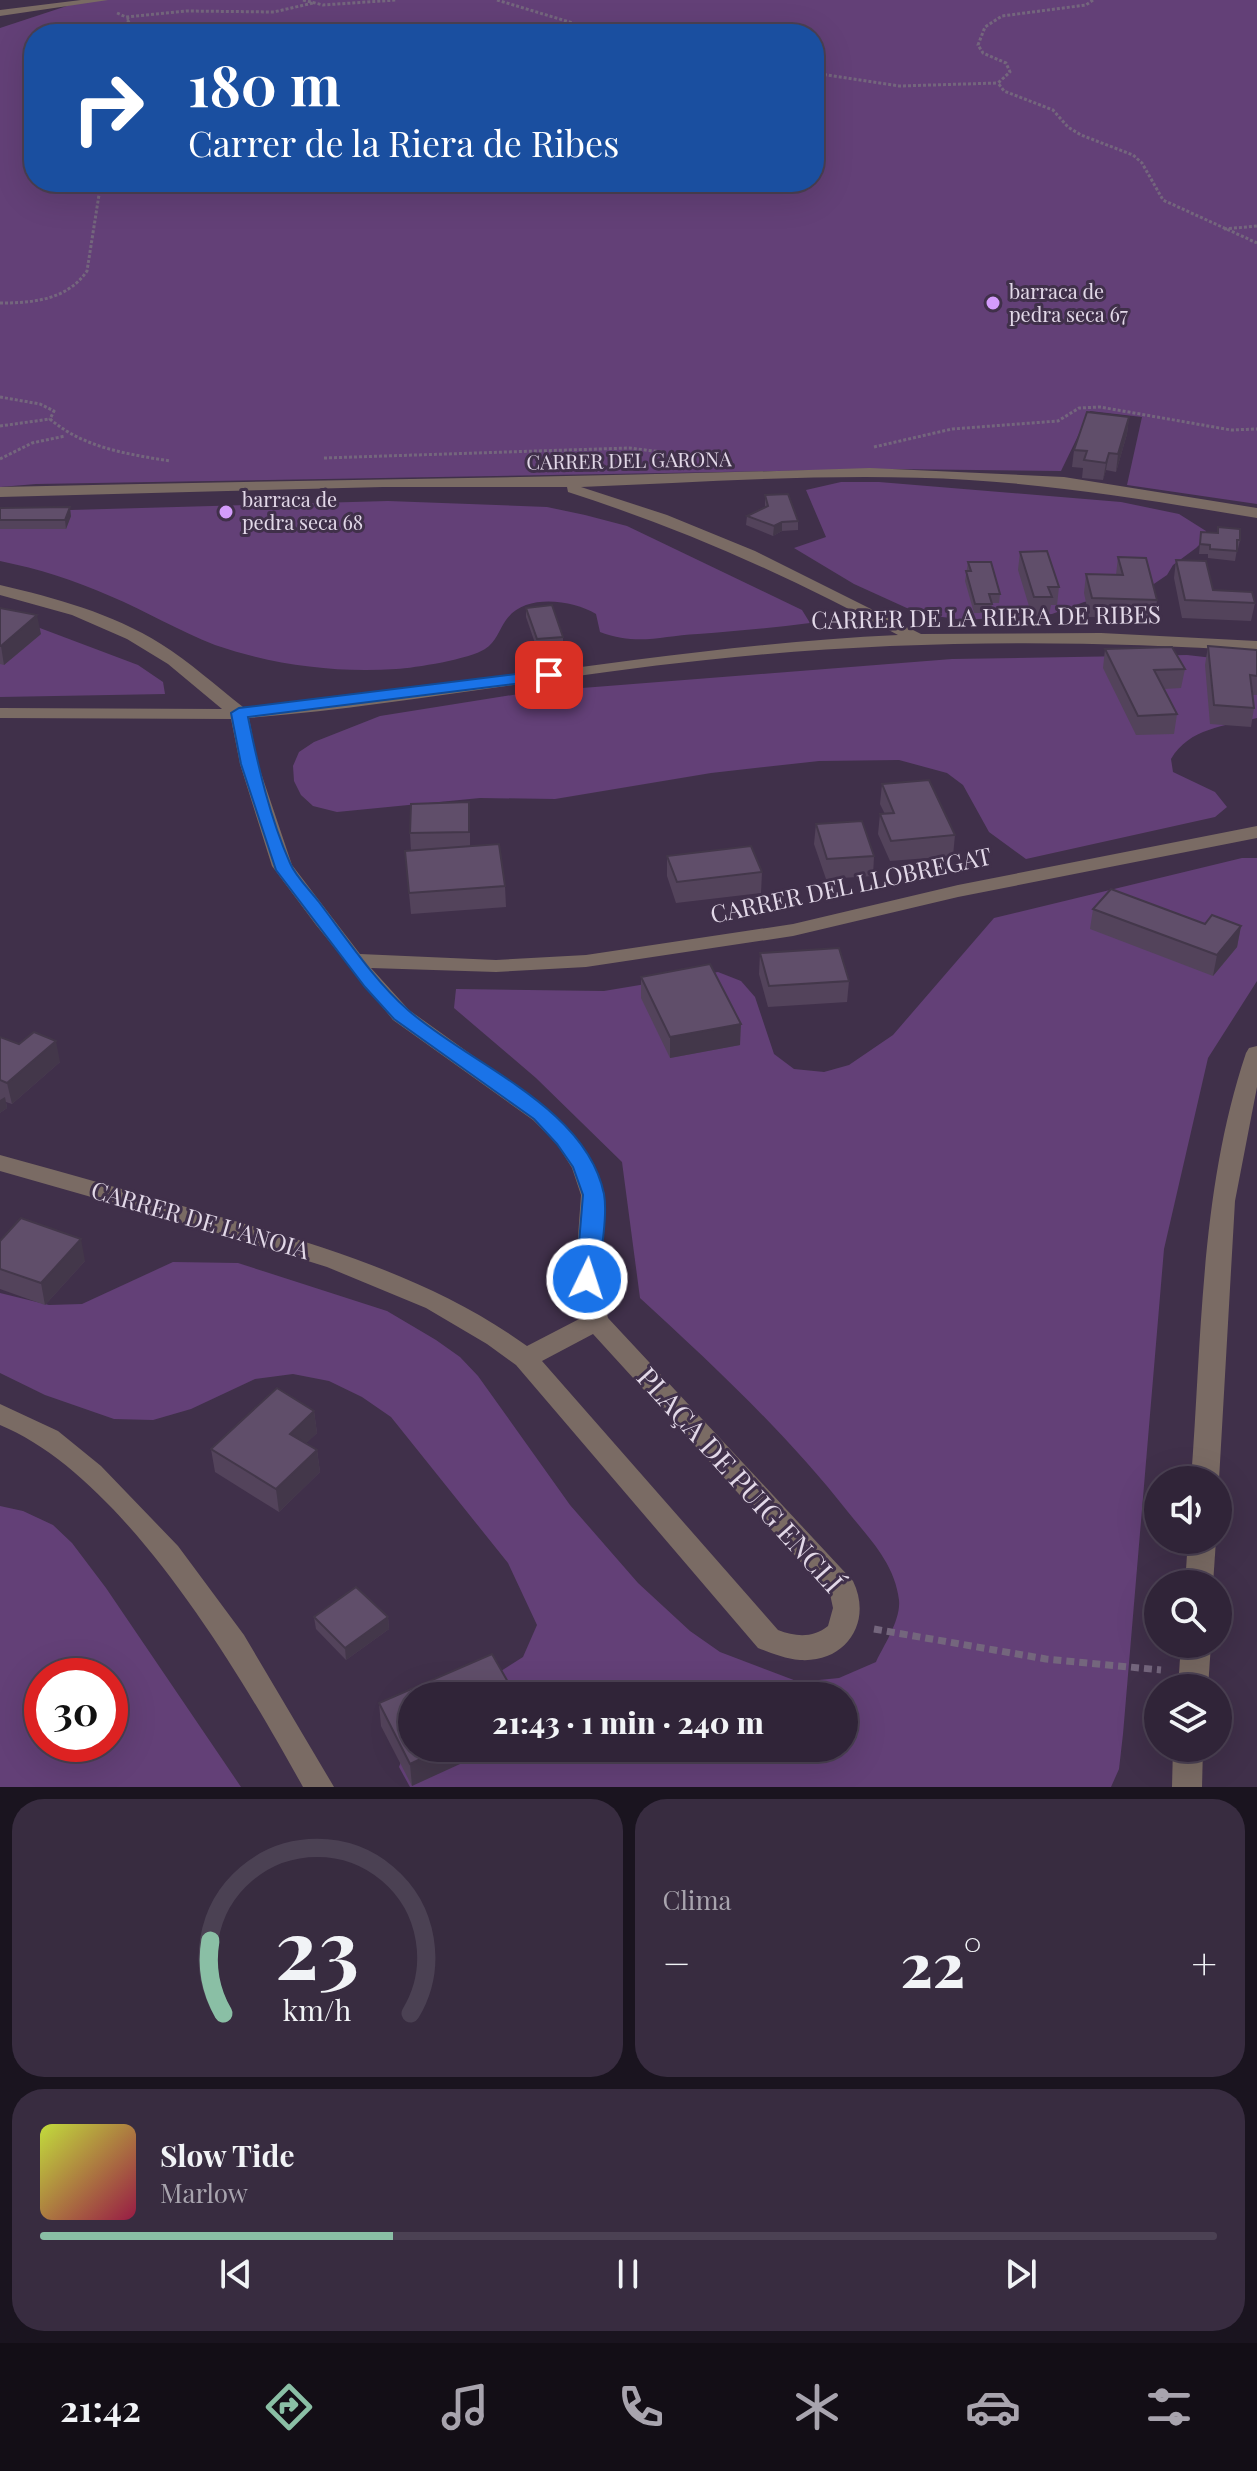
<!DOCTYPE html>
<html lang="es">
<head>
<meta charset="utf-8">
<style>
	body { margin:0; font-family:"Playfair Display",serif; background:#382c40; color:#f1f3f6; height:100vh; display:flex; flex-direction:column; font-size:30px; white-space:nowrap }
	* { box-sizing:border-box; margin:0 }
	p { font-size:26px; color:#a8a4ae }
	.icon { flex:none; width:44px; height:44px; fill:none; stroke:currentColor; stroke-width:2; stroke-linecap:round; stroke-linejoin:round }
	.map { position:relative; height:1787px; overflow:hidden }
	.sheet { display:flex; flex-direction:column; gap:12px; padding:12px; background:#1a141f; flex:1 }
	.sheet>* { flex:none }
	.top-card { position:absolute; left:24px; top:24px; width:800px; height:168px; border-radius:32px; box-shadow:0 8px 32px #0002,0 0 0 2px #4b4153; background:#1a4fa0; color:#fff; overflow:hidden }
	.fabs { position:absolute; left:1144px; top:1466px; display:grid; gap:16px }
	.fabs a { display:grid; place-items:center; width:88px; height:88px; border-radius:50%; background:#302438; box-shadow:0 8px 32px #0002,0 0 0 2px #4b4153; font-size:40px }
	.speed { position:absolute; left:24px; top:1658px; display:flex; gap:16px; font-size:40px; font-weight:700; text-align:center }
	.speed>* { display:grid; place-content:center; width:104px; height:104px; border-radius:50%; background:#302438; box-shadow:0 8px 32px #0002,0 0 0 2px #4b4153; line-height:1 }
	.speed .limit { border:12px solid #d22; background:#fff; color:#111 }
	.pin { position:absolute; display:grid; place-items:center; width:68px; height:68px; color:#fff; margin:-34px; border-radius:16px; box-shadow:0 4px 12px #0006 }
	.me { position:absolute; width:88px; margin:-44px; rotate:4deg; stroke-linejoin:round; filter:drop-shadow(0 0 6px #0008) }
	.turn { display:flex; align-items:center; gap:28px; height:168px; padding:0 32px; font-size:36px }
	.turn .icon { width:104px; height:104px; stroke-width:2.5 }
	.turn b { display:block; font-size:56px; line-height:68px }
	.big { font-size:60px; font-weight:800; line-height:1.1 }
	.sheet .widget { flex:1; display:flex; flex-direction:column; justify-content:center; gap:12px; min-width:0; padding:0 28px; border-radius:32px; background:#382c40 }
	.sheet .dial { align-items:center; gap:0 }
	.dial svg { height:208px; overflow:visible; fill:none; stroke:#4b4153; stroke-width:7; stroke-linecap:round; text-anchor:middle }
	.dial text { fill:#f1f3f6; stroke:none }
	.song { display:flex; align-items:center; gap:24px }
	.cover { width:96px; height:96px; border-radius:12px; background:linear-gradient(135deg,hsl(70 70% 55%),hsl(340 70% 35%)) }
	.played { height:8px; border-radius:4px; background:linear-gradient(90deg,#8abfa5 30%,#4b4153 30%) }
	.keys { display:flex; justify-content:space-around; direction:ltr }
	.heat { display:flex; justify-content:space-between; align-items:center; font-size:44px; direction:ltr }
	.sheet .tiles { flex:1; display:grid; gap:12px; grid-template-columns:1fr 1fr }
	.widget:last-child { grid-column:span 2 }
	.trip { position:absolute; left:398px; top:1682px; width:460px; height:80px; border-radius:40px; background:#302438; box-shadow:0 8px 32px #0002,0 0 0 2px #4b4153; font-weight:800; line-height:80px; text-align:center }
	.tabs { display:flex; height:128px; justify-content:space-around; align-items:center; background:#130e16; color:#a8a4ae }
	.tabs .icon { width:56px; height:56px }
	.tabs .current { color:#8abfa5 }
	.tabs b { font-size:36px; color:#f1f3f6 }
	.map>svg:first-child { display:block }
	.green { fill:#634077; fill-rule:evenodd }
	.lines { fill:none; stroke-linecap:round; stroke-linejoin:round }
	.path-far1 { stroke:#74667d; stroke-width:3; stroke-dasharray:3 2; stroke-linecap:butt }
	.path { stroke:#74667d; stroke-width:7; stroke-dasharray:8 5; stroke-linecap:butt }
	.minor { fill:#7a6b64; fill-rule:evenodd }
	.wall { fill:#53435b }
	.shaded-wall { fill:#43374a }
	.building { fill:#604e6a; stroke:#43374a; stroke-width:2 }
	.route { fill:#1a73e8; stroke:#114b97; stroke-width:2 }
	.poi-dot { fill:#d49cfc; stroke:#40304a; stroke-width:3 }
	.labels { text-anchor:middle; stroke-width:6; stroke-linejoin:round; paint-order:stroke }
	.far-poi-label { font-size:20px; fill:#e2d8e8; stroke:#40304a; text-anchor:start }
	.far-street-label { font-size:20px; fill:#e2d8e8; stroke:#40304a }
	.street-label { font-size:24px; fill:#e2d8e8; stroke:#40304a }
	.near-street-label { font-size:28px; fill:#e2d8e8; stroke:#40304a }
</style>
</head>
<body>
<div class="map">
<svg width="1257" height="1787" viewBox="0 0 1257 1787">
	<rect width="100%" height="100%" fill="#40304a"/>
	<g class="green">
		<path d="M85,0H1257V504L1127,485L1142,417L1090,411L1061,471L890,469L36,484L0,487V28ZM34,34H814V182H34Z"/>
		<path d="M841,482H879L1121,502L1179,514L1206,531L1205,539L1196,548L1173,565L1167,575L1142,592L1084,602L1052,614L965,620L920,614L854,584L794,548L826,537L806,490Z"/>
		<path d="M388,501L547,507L585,515L627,526L802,610L810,623C772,628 736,631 698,634C660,636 638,646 600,632L596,614C572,600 525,593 506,620C499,630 496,642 485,649C470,659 415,668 396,669C335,673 273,665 215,645C179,631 146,611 110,596C74,580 39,569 0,561V512Z"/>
		<path d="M0,613L138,665L163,682L165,694L0,697Z"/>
		<path d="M1187,655L1257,663V718C1225,726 1189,728 1171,759L1173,772L1215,792L1227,807L1215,817L1026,859L989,832L963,785L947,773L899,760L819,761L711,773L555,799L480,798L337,812L313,806L301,795L294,781L293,766L299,752L314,742L380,716L531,692L952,659Z"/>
		<path d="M1242,858H1257V981L1208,1058L1164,1249L1123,1734L1119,1769L1111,1787H410L399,1767L412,1732V1748H844V1696H462L523,1657L537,1625L508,1563L391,1417L362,1397L329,1381L293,1374L255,1379L191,1409L153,1420L114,1419L45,1395L0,1373V1293L49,1305L82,1304L173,1262L238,1263L387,1311L436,1340L460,1357L478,1376L570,1505L638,1583L690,1631L720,1652L799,1682L839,1678L876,1662C884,1645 901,1620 899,1600C895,1564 869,1538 848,1512C786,1433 713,1365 640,1298L622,1162L536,1078L454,1008L456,989L604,991L718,972L741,981L755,997L774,1054L794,1069L824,1072L849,1065L893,1035L994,918Z"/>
		<path d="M0,1506L23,1511L53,1525L72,1543L106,1588L241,1787H0ZM42,1676H110V1744H42Z"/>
	</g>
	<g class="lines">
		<g class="path-far1">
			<path d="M303,0L323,5L396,0"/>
			<path d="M497,0L609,34"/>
			<path d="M1093,0L1086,5L1002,16L985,27L978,45L983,53L1006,63L1010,72L998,83L1004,91L1053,110L1068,127L1081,135L1133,155L1142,163L1163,200L1257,243"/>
			<path d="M117,13L126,17L187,11L274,12L313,3"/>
			<path d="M111,34L130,20L127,18"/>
			<path d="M814,73L899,86L998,83"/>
			<path d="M1224,229L1257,226"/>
			<path d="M0,303C33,303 67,300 87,271L101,182"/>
			<path d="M0,397L40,404L54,411L50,419C84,448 127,454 170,461"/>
			<path d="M0,426L50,419"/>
			<path d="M874,447L952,429L1058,421L1079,408L1100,407L1231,430L1257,429"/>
			<path d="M324,458L629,448L662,452"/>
			<path d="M0,459L32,443L65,436"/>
		</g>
		<path class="path" d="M874,1629L1046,1659L1161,1670"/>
		<g class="minor">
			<path d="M81,0H108L0,16V10Z"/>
			<path d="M870,468L1064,477L1257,508V518C1161,502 1066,486 969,480C840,472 710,482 581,487L667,515L755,551L921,634L1101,633L1257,641V651C1073,639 889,640 706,660C553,676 402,705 249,718L258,764L292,865L360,954L496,960L586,955L793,924L958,885L1257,826V838L958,897L793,936L586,967L496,972L371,968L409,1010L549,1110L573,1134L595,1167L605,1195L599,1279L608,1318L853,1581C873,1622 846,1663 800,1660C785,1659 771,1653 758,1648L516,1365L487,1344L426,1308L327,1267L228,1236L0,1171V1155C75,1176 149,1196 224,1218C330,1248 437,1281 527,1346L583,1317L575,1279L581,1195L572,1168L557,1144L533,1120L393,1020L316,925L272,866L240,764L231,719L0,718V708L222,709L168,664L127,639L72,615L0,595V585C55,598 112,613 161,644C190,662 216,686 243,707C462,690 678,645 898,635C792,577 683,529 568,492L567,487H383L0,497V487C290,480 580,478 870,468ZM593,1334L830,1594L833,1608L828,1626C813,1638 796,1637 778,1630L542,1361Z"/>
			<path d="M1257,1046V1087L1235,1201L1219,1480H1191C1202,1337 1200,1190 1246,1053L1249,1048Z"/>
			<path d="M0,1404L58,1431L101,1466L178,1546L244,1635L334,1787H303C239,1672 124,1476 0,1425Z"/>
			<path d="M1188,1540H1216L1213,1584H1185Z"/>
			<path d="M1181,1644H1211L1208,1688H1178Z"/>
			<path d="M1173,1748H1203L1202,1787H1172Z"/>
		</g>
	</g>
	<g class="wall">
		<path d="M1129,417L1127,434L1116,472L1106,470L1103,480L1082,478L1083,468L1072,467L1074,450Z"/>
		<path d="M765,495L798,521V530L782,531L773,536L746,525L747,516L765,507Z"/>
		<path d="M0,509L71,516L66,529H0Z"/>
		<path d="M1218,527L1240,540L1238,549H1237L1235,561L1208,558V554H1199L1201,532L1217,533Z"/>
		<path d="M1020,552L1059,587L1057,605H1051L1049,615L1032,616L1018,570Z"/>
		<path d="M1118,557L1157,600L1154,618L1089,617L1084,593L1086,574L1116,575Z"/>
		<path d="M1176,560L1213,590L1255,603L1251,621L1182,618L1174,578Z"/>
		<path d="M968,562L1000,594L999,603H992L991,613H974L965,581Z"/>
		<path d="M0,608L41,634L4,665L0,664Z"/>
		<path d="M526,608L563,637V646L537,649L526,617Z"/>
		<path d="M1208,646L1257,650V695H1253L1254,708L1251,727L1210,724L1205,665Z"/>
		<path d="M1105,649L1185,669L1181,688L1164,689L1177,714L1174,734L1136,735L1103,668Z"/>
		<path d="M882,784L955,835L953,856L890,861L878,834L880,814H885L880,804Z"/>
		<path d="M470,822V846L505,886L506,907L411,914L405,851H411L410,833Z"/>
		<path d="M816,824L874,856L873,876L826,879L814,844Z"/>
		<path d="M667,856L762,872L761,893L676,903L667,876Z"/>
		<path d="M1093,909L1205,924L1241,926L1237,947L1213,976L1090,929Z"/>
		<path d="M760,953L849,981L847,1002L768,1007L759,974Z"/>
		<path d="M641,977L740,1045L670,1058L641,998Z"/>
		<path d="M0,1037L60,1062L12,1104L6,1102L7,1108L0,1113Z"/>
		<path d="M0,1241L85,1261L45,1305L0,1289Z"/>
		<path d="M314,1411L317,1433L306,1443L317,1450L320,1472L279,1512L215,1472L211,1449Z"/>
		<path d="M314,1617H388L389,1629L346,1660L316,1629Z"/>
		<path d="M516,1696L412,1786L381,1726L379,1703Z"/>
	</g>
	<g class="shaded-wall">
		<path d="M1129,417L1127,434L1116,472L1118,454Z"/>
		<path d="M1109,453L1106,470L1103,480L1106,463Z"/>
		<path d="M70,507L71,516L66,529L65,520Z"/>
		<path d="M782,522V531L773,536L774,526Z"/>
		<path d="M37,615L41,634L4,665L1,646Z"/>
		<path d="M1241,926L1237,947L1213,976L1217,955Z"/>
		<path d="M741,1024L740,1045L670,1058V1037Z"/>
		<path d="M56,1041L60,1062L12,1104L7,1083Z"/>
		<path d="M5,1097L7,1108L0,1113V1100Z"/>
		<path d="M81,1239L85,1261L45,1305L41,1283Z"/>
		<path d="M314,1411L317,1433L293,1456L290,1434Z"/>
		<path d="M317,1450L320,1472L279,1512L276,1489Z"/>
		<path d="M388,1617L389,1629L346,1660L345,1648Z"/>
		<path d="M444,1748H495L412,1786L410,1764Z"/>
	</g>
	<g class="building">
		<path d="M1087,412L1129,417L1118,454L1109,453L1106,463L1084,460L1087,451L1074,450Z"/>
		<path d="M788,494L798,521L782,522L774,526L747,516L768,506L765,495Z"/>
		<path d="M70,507L65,520H0V508Z"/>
		<path d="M1218,527L1240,529V540H1237V551L1210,549V545L1200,544L1201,532L1218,533Z"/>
		<path d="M1047,551L1059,587H1048L1052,597H1034L1020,552Z"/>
		<path d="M1118,557L1146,558L1157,600L1092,598L1086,574L1123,575Z"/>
		<path d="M1176,560L1206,561L1213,590L1252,592L1255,603L1185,600Z"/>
		<path d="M968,562H991L1000,594H989L992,604H975L966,571H971Z"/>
		<path d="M552,605L563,637L537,639L526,608Z"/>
		<path d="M0,608L37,615L1,646H0Z"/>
		<path d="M1208,646L1257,650V676L1250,675L1254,708L1214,705Z"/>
		<path d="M1172,647L1185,669L1154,670L1177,714L1138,716L1105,649Z"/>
		<path d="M929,780L955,835L891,841L880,814L894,813L882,784Z"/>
		<path d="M469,802V832L410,833L411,804Z"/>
		<path d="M862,821L874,856L827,859L816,824Z"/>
		<path d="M499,844L505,886L409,893L405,851Z"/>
		<path d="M751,846L762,872L677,882L667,856Z"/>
		<path d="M1111,889L1205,924L1212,915L1241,926L1217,955L1093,909Z"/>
		<path d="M839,948L849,981L769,986L760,953Z"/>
		<path d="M710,964L741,1024L670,1037L641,977Z"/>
		<path d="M34,1032L56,1041L7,1083L0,1080V1037L19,1044Z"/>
		<path d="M21,1218L81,1239L41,1283L0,1269V1241Z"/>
		<path d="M277,1388L314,1411L290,1434L317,1450L276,1489L211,1449Z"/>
		<path d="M356,1587L388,1617L345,1648L314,1617Z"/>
		<path d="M492,1654L516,1696H412V1748H444L410,1764L379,1703Z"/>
	</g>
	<path class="route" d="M549,670L557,675L554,679L248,717C258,766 270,818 290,863C296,877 310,890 319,902C347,939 374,980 408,1010C469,1064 586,1106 604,1194C608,1216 600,1255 599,1279L595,1285H579L576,1279L583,1195L573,1167L557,1144L534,1119L394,1019L365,987L276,870L241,764L231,713L239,708Z"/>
	<g class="poi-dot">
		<circle cx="993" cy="303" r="8"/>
		<circle cx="226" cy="512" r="8"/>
	</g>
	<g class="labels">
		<g class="far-poi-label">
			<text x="1009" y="299">barraca de<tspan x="1009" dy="23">pedra seca 67</tspan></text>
			<text x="242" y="507">barraca de<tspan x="242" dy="23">pedra seca 68</tspan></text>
		</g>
		<g class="far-street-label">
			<text transform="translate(629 461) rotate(-1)" y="7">CARRER DEL GARONA</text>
		</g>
		<g class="street-label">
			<text transform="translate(986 618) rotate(-1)" y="8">CARRER DE LA RIERA DE RIBES</text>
			<text transform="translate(851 886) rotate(-12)" y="8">CARRER DEL LLOBREGAT</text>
			<text transform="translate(200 1221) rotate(16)" y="8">CARRER DE L'ANOIA</text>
		</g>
		<g class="near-street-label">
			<text transform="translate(740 1480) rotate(48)" y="10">PLAÇA DE PUIG ENCLÍ</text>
		</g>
	</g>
</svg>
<div class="fabs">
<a><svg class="icon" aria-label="sound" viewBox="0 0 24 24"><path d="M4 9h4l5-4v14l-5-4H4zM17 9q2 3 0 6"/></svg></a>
<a><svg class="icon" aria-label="search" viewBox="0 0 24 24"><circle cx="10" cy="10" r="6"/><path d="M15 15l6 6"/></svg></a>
<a><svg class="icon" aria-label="layers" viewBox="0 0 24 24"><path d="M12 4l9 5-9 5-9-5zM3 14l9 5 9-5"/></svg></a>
</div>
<div class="speed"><div class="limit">30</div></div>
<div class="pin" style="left:549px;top:675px;background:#d93025"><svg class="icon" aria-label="arrive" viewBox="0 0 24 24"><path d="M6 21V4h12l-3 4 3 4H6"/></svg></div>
<svg class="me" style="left:587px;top:1279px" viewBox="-20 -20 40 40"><circle r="17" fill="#1a73e8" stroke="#fff" stroke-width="3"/><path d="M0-11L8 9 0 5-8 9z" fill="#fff"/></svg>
<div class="trip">21:43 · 1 min · 240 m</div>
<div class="top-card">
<div class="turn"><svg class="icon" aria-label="right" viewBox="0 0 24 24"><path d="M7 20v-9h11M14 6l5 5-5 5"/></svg><div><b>180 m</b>Carrer de la Riera de Ribes</div></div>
</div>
</div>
<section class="sheet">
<div class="tiles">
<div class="widget dial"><svg viewBox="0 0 100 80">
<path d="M14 69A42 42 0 1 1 86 69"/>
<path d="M14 69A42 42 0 0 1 9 41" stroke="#8abfa5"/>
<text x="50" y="56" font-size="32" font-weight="700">23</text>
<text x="50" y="72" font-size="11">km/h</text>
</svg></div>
<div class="widget"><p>Clima</p>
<div class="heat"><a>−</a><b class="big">22°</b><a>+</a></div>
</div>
<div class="widget">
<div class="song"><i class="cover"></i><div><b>Slow Tide</b><p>Marlow</p></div></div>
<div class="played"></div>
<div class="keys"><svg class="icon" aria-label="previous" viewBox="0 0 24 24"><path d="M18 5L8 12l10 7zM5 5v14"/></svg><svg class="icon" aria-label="pause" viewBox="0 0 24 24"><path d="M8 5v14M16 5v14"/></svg><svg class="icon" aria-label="next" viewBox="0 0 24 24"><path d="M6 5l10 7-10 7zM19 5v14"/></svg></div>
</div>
</div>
</section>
<nav class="tabs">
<b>21:42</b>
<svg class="icon current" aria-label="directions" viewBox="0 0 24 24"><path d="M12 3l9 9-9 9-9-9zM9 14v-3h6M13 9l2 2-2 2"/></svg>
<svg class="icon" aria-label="music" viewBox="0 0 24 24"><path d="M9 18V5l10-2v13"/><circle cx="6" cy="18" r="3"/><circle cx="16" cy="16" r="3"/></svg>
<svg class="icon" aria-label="phone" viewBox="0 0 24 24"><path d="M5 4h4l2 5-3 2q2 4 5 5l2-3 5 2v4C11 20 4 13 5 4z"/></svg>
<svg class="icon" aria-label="climate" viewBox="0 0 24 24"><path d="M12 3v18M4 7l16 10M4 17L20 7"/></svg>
<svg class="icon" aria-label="car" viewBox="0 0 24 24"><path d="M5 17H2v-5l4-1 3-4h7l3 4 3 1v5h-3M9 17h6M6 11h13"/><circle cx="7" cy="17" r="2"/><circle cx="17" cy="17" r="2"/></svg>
<svg class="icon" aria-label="filters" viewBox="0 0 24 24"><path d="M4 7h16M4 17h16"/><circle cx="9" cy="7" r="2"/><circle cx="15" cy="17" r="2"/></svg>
</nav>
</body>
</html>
